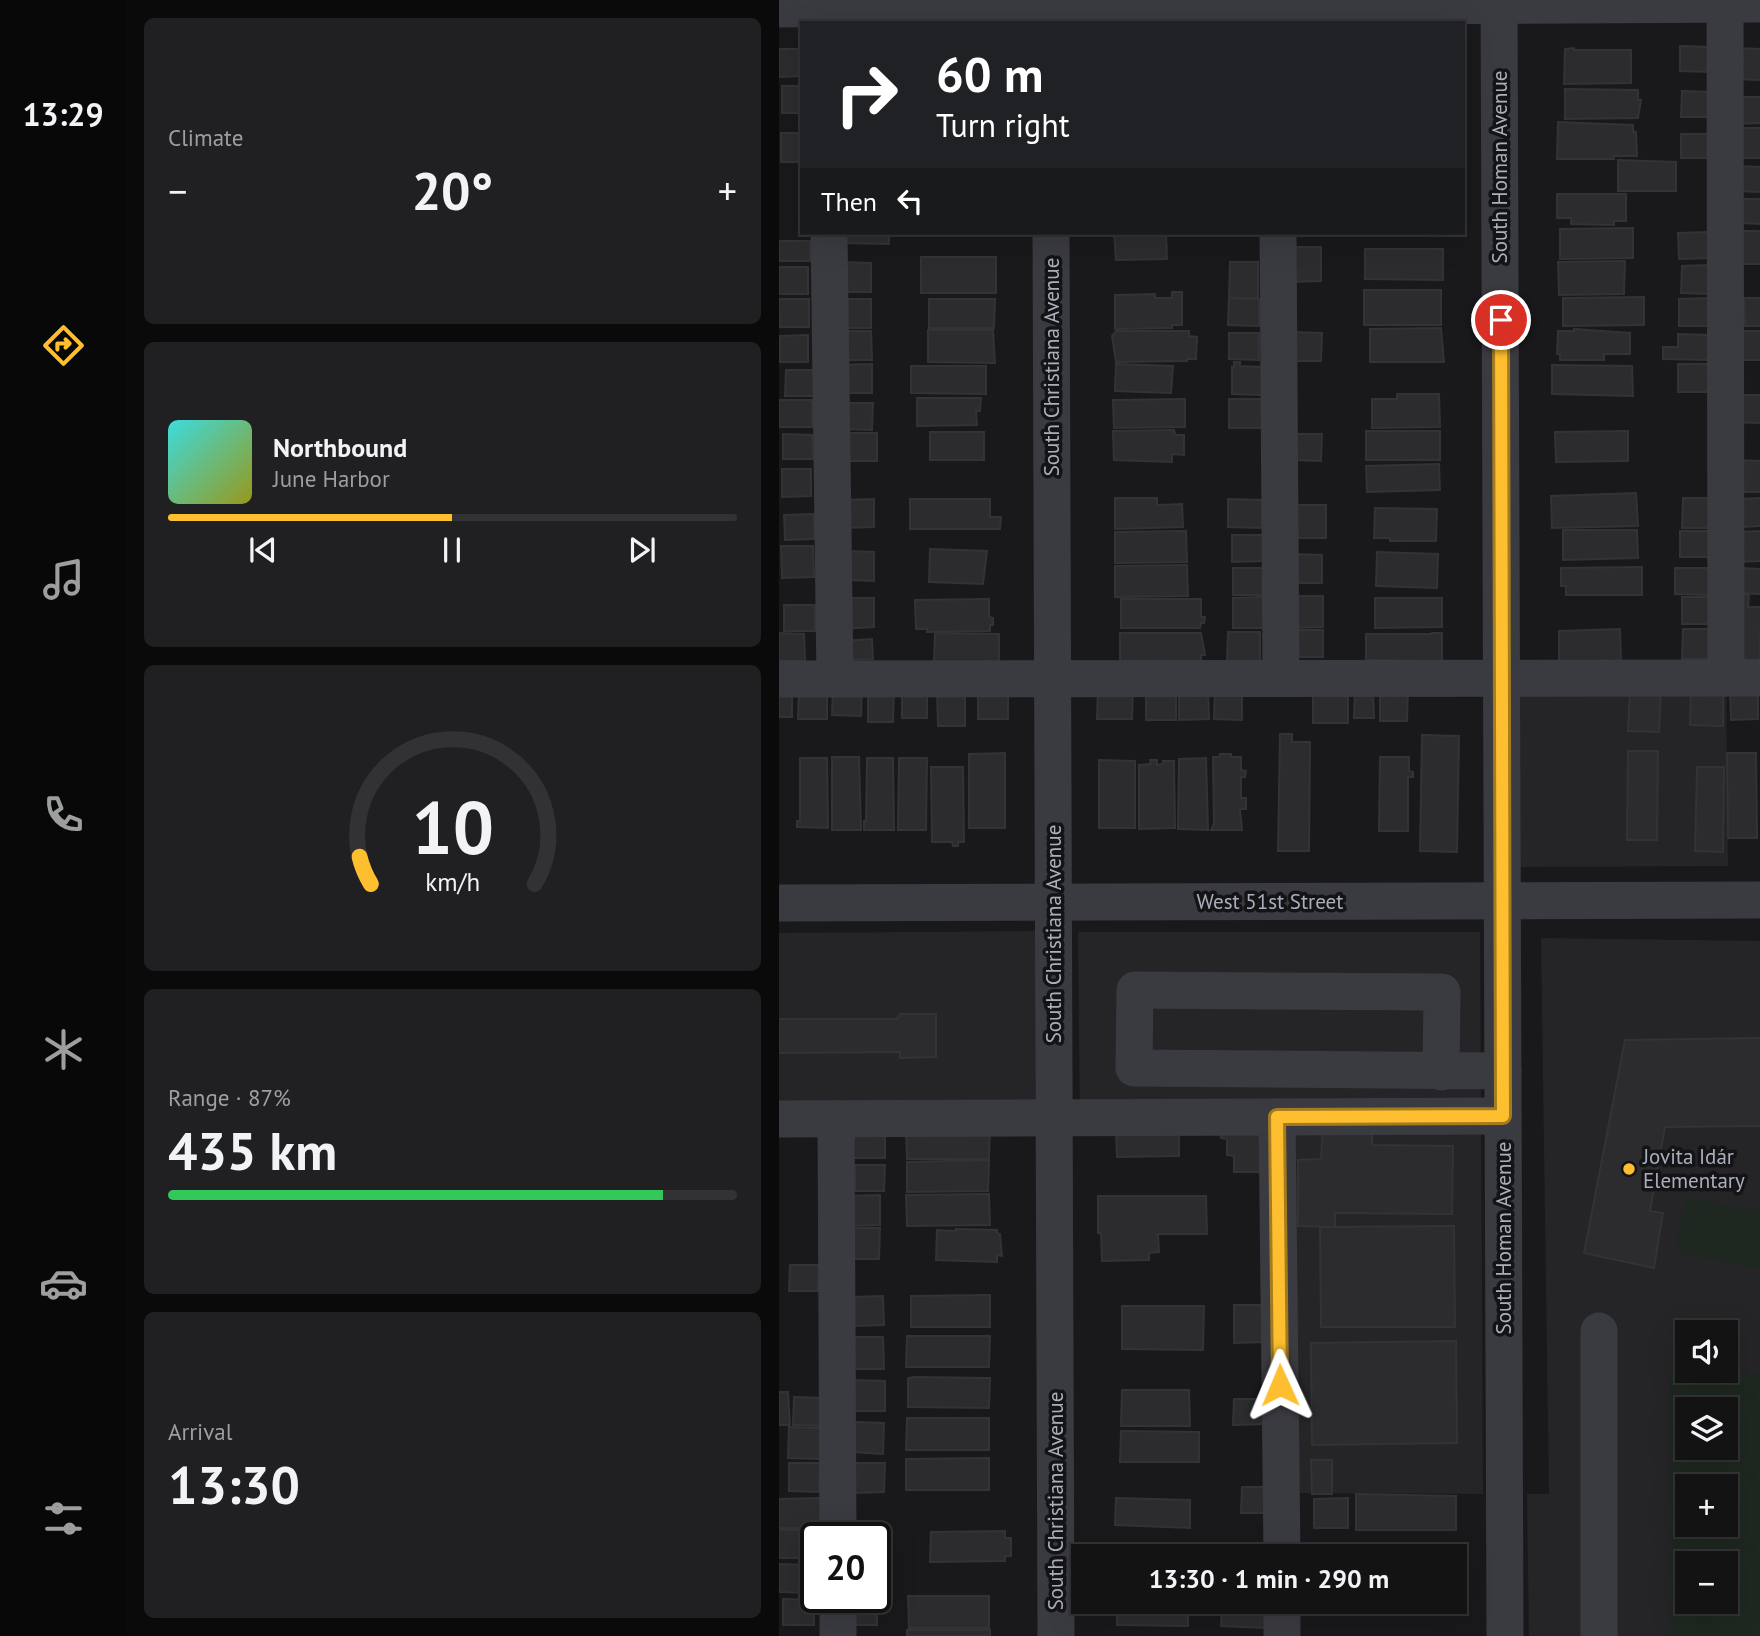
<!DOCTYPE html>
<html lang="en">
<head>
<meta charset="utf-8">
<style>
	body { margin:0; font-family:"PT Sans",sans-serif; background:#202022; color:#f1f3f6; height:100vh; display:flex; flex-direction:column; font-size:26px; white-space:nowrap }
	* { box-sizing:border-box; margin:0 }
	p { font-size:23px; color:#9d9ea0 }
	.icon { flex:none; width:38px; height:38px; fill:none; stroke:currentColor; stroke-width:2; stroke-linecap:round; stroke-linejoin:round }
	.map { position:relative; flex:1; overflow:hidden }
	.panel { display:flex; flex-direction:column; gap:18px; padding:18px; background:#0a0a0b; width:653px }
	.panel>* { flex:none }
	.hud { position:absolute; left:21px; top:21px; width:665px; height:214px; border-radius:0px; box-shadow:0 7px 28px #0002,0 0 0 2px #323234; background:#202124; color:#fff; overflow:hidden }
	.buttons { position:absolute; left:896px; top:1320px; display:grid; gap:14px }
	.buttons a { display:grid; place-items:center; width:63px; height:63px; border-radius:0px; background:#131314; box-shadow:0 7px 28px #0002,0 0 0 2px #323234; font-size:35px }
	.speed { position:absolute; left:21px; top:1522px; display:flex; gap:14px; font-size:35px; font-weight:700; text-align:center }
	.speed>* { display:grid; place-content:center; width:91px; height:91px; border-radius:50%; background:#131314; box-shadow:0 7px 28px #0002,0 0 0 2px #323234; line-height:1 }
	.speed .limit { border:4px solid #111; border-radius:10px; background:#fff; color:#111 }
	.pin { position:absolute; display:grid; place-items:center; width:60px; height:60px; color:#fff; margin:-30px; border:4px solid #fff; border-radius:50%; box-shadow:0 2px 7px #0007 }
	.me { position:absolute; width:77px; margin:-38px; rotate:359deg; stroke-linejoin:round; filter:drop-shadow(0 0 5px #0008) }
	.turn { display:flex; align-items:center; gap:24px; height:147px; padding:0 21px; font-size:32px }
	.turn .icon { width:91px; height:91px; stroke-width:2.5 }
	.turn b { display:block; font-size:49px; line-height:60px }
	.then { display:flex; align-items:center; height:66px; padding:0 21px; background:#0003; gap:14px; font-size:26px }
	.big { font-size:52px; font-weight:700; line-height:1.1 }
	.panel .card { flex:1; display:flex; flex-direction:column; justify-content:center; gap:10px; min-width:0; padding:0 24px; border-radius:10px; background:#202022 }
	.panel .dial { align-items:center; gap:0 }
	.dial svg { height:182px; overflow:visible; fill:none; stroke:#323234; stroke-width:7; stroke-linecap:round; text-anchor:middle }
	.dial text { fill:#f1f3f6; stroke:none }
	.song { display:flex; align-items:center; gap:21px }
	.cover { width:84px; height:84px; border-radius:10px; background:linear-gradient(135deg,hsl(180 70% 55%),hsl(60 70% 35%)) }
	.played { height:7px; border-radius:4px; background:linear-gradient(90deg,#fdbe2f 50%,#323234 50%) }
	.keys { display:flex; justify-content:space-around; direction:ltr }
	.heat { display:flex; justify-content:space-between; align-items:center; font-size:38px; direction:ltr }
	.charge { height:10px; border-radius:5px; background:linear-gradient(90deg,#34c759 87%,#323234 0) }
	.trip { position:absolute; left:292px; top:1544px; width:396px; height:70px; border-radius:0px; background:#131314; box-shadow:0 7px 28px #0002,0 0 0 2px #323234; font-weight:700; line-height:70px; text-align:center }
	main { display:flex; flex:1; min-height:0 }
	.dock { display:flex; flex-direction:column; width:126px; justify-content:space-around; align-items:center; background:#080808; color:#9d9ea0 }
	.dock .icon { width:49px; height:49px }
	.dock .active { color:#fdbe2f }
	.dock b { font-size:32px; color:#f1f3f6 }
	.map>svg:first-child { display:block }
	.built { fill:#252528; fill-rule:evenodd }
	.green { fill:#1e2720; fill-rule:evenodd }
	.building { fill:#2c2c2f; stroke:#333337; stroke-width:2 }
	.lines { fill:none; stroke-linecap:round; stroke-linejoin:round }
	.minor { stroke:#3a3a41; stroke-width:37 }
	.route-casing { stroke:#a47c1f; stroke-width:18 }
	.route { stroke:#fdbe2f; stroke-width:12 }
	.poi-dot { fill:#fdbe2f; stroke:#141416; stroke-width:2.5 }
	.labels { text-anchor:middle; stroke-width:7; stroke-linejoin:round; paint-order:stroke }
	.street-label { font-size:21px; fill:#aaafbc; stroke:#141416 }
	.poi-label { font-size:21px; fill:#aaafbc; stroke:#141416; text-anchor:start }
</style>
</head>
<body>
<main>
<nav class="dock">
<b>13:29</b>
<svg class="icon active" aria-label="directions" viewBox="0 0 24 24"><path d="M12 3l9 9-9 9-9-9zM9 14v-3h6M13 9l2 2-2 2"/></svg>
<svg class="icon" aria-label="music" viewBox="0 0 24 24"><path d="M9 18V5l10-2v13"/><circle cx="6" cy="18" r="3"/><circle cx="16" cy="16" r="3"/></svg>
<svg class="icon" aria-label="phone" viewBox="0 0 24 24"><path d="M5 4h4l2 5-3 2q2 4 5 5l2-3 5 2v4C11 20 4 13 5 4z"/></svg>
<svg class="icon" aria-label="climate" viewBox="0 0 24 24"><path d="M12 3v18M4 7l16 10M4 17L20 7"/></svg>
<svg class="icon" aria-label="car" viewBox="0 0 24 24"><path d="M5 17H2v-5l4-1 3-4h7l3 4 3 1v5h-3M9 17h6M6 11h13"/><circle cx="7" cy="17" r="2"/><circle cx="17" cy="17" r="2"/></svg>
<svg class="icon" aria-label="filters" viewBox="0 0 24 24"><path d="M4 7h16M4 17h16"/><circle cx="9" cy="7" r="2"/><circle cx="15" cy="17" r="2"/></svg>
</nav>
<section class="panel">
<div class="card"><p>Climate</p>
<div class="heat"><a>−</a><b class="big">20°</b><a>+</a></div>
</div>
<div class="card">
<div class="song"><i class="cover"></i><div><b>Northbound</b><p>June Harbor</p></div></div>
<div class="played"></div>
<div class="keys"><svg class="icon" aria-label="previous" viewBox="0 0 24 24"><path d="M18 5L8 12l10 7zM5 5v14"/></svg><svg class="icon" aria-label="pause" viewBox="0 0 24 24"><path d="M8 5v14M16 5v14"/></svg><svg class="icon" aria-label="next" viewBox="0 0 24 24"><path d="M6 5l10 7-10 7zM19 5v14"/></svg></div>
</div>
<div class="card dial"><svg viewBox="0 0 100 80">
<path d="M14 69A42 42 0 1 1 86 69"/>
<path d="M14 69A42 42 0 0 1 9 57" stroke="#fdbe2f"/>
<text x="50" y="56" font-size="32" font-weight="700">10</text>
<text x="50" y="72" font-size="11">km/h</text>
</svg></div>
<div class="card"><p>Range · 87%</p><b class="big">435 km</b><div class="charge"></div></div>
<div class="card"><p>Arrival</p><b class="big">13:30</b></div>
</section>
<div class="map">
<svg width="982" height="1636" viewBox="0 0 982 1636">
	<rect width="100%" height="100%" fill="#19191b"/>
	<g class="built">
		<path d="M741,678H947L949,866L741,867Z"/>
		<path d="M258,931L256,1118L0,1121V933Z"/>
		<path d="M299,932H701L704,1494L502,1493L498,1117L301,1118Z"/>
		<path d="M762,938L981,941V1636H750L748,1494H770ZM908,1332H947V1370H908ZM908,1409H947V1447H908ZM908,1486H947V1524H908ZM908,1563H947V1601H908Z"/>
	</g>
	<g class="green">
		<path d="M907,1197L981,1212V1269L896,1252Z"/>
		<path d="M891,1372L981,1373V1636H892ZM908,1409H947V1447H908ZM908,1486H947V1524H908ZM908,1563H947V1601H908Z"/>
	</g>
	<g class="building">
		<path d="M901,46L932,47L930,72L901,71Z"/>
		<path d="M795,48V50H852V83L785,84L786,49Z"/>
		<path d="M957,48L982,49V80L956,79Z"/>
		<path d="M0,49H23V76L0,77Z"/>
		<rect x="3" y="86" width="20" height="27"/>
		<path d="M786,89L859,90V100H862L859,118L786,119Z"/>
		<path d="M903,91L930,92L929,117H902Z"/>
		<path d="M958,97H982V123L959,124Z"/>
		<path d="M779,122L854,125V132H857L858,156H835V159H778Z"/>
		<path d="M958,128H982V158H957Z"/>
		<rect x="2" y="133" width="21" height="29"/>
		<rect x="902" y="134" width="28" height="24"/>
		<path d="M839,160L897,162V191H839Z"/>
		<path d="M959,166L982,167V192L959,191Z"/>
		<path d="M778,194H847V221H835V225L792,224V218H778Z"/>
		<path d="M963,199H982V224L962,223Z"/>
		<path d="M854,228V258L781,259V229Z"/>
		<rect x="960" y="231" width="22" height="33"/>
		<path d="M930,232L931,258L900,259L899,233Z"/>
		<path d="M63,233H110V244L62,243Z"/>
		<path d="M335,233H387L388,259L337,260Z"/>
		<rect x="0" y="241" width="31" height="20"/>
		<path d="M511,247H542V281L512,282Z"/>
		<path d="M586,249H664V280L586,279Z"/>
		<rect x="142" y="257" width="75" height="36"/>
		<path d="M846,261L845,294L780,295L779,262Z"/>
		<path d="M61,262L92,263V292H61Z"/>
		<path d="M451,262H479V298H450Z"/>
		<path d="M929,265V294L902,293L903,266Z"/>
		<rect x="0" y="267" width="29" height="27"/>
		<rect x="585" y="290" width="77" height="35"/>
		<path d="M393,292H403V325H393V328L336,329V295L376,294V298H393Z"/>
		<path d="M865,297V325L784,326V298Z"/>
		<path d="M450,298L480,299V326L449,325Z"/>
		<path d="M931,298V326H900V299Z"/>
		<path d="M965,298H982V326H966Z"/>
		<path d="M0,299H30V327H1Z"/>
		<path d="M60,299H92V328H61Z"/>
		<path d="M150,299H216L215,328H150Z"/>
		<path d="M662,328L665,362H591V329Z"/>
		<path d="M795,329L851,333V354H825V360H781V354H778L779,331H795Z"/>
		<path d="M149,330H214L216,363L149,362Z"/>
		<path d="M61,331H92L93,360H61Z"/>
		<path d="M337,331H410V336L418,337L417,359H408V361L337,362L333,336Z"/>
		<rect x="958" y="331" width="24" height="29"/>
		<path d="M512,332L543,333L542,361H511Z"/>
		<path d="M450,333H480V360L450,359Z"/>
		<path d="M899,334L930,335V360L884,359V347H899Z"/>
		<path d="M29,335V362H1V336Z"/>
		<path d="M455,362H461V366L484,367L483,395L453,394V367H455Z"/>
		<path d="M93,364V393H61L60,365Z"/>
		<path d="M337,364L394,366L392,393L336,391Z"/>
		<path d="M899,364H929L930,392H899Z"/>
		<path d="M773,365L853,366L854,396L773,394Z"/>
		<path d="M132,366H207V394L132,393Z"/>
		<path d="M7,370H37L36,396H6Z"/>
		<path d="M618,394H660L661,427L593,428V399H618Z"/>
		<path d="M954,395H982V423L953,422Z"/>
		<path d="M138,398H202L201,411H197L198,425L138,426Z"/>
		<path d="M406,399V427L335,428L334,400Z"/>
		<path d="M450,399H486L485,428H450Z"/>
		<rect x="0" y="400" width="33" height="27"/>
		<path d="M64,403H94L93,430L64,429Z"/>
		<path d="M395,430L396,435H405V455L393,454V462L335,460L334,431Z"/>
		<rect x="587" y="431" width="74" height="29"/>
		<path d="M849,431V461L777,462L776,432Z"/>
		<rect x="151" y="432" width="54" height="28"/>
		<path d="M61,433H98V461H62Z"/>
		<path d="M4,434L33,435L34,459H4Z"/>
		<path d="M513,434H543L542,461L513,460Z"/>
		<path d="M957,460L982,461V492H956Z"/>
		<path d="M660,464L661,490L588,492L587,466Z"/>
		<path d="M3,469H32V496L3,497Z"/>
		<path d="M857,493L859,526L773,528L772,496Z"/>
		<path d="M336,498H378V505L403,504L404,527L336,529Z"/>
		<path d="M904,498H934V528H903Z"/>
		<path d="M982,498V526L962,527L961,499Z"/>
		<path d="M95,499V527L64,528V500Z"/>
		<path d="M131,499H211V517H222L221,529H131Z"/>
		<path d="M449,499L483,500V528L449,527Z"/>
		<rect x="510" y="505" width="37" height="33"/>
		<path d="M596,508L658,509L657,541H611V538H595Z"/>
		<path d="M35,514V539L6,540L5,515Z"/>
		<path d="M784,530H858L859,558L784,560Z"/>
		<path d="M407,531L408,562L336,563V532Z"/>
		<path d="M901,531H931L930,557H901Z"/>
		<path d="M982,531V561L959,562L958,532Z"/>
		<path d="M453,535H485V561L453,562Z"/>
		<path d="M2,546H34L35,577L3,578Z"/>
		<path d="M151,549L208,551L204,584L150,582Z"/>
		<path d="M67,551L95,552V581L67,580Z"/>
		<path d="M598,552L659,554L658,588L597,586Z"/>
		<path d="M512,554L543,555V583H511Z"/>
		<path d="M408,565L409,596L336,597V566Z"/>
		<path d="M863,567V595H787V586H782V568Z"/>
		<path d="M454,568H484L485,595H454Z"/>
		<path d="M896,568H932V595L896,594Z"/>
		<path d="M961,568L982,569V594L960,593Z"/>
		<path d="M956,594L970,595L969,607H982L981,660L955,659Z"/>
		<path d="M511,596H544V627L510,628Z"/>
		<path d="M485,597V628H454V598Z"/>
		<path d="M903,597H933L932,624H903Z"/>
		<path d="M61,598H95V627L62,629Z"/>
		<path d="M596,598H663V627L596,628Z"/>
		<path d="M210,599V617L214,618V625H211V631L148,632V629H137L136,600Z"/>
		<path d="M342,599H422V617H426L425,623H422L421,628H342Z"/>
		<rect x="5" y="605" width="31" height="26"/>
		<path d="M841,629L842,663L780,664V631Z"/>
		<path d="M904,629H932V659H903Z"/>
		<rect x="512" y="630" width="32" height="27"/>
		<path d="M449,632H481V661H448Z"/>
		<path d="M0,633L25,634L26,661H0Z"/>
		<path d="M156,633L220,634V664L155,663Z"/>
		<path d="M341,633H422L426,655H422V662H341Z"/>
		<path d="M653,633H663V661L587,660V634H653Z"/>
		<path d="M93,639L94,659L66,660L65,641Z"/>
		<path d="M569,685V723H534V686Z"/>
		<path d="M912,686H944V726L911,725Z"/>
		<path d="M20,688H48V719H19Z"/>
		<path d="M319,688H354L353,719H318Z"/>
		<path d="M400,688H429L430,719L400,720Z"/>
		<path d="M436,688L463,689V720L435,719Z"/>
		<path d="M576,688L594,689L595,718H575Z"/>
		<rect x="0" y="689" width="13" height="28"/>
		<rect x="367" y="689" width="30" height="31"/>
		<path d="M851,689L882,690L880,732L849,731Z"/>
		<path d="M979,689V719L952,720L951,690Z"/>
		<path d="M54,690H83L82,716L53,715Z"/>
		<path d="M89,690L115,691L114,722H89Z"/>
		<path d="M123,690L148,691V718H123Z"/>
		<path d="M158,691H186V726H159Z"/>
		<path d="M601,691H629L628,721H601Z"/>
		<rect x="199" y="694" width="30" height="25"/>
		<path d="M501,734H513V742H531L530,851H499Z"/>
		<path d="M643,735L680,736L678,852L641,851Z"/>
		<path d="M849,751H879L878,840H848Z"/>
		<path d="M226,753V828H190V754Z"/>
		<path d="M948,753H977L978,838H949Z"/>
		<path d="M441,754H452V757H462V770L467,771L466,777H462V798H467V809H461L463,830H432L435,824L434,757H440Z"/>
		<path d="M53,757H80L82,830H53Z"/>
		<path d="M601,757H630V771L634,772V777H629V831H600Z"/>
		<path d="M21,758H48L49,828L18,827V821H21Z"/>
		<path d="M88,758H114L115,830H85V821H87Z"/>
		<path d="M120,758H148L147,830H119Z"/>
		<path d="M427,758L429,830L399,829L400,759Z"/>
		<path d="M320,760L356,761V828H320Z"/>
		<path d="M371,760H378V765L384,764V761H395L396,828L360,829V765L372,764Z"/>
		<path d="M152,767H184L185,842H179V846H174L173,842H153Z"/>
		<path d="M918,767H945L944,852L916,851Z"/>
		<path d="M121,1014H157V1057L121,1058V1052L0,1053V1019H118Z"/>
		<path d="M982,1038V1126L886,1127L871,1211L884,1213L875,1268L805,1253L846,1040Z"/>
		<path d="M442,1125L486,1126L484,1172H455V1156L448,1155V1139L442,1138Z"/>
		<path d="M544,1126L593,1127V1145L674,1146L673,1214L556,1213V1227L519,1226V1160L542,1159Z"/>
		<path d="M400,1127V1156L338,1157L337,1128Z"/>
		<rect x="74" y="1129" width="32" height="29"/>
		<path d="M127,1129H211L210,1159H128Z"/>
		<path d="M210,1160L209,1191L128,1192V1162Z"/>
		<path d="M76,1165H106L105,1191H76Z"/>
		<path d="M210,1194L211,1225L128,1226L127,1195Z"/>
		<path d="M101,1195V1225L69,1226V1196Z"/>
		<path d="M319,1196H427L428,1234H379L380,1252L370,1253V1260L323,1261L322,1233H319Z"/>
		<path d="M675,1226L676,1327H542L541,1227Z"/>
		<path d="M69,1228H101L100,1259H69Z"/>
		<path d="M177,1229L218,1230V1233L221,1234L223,1256L218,1255V1262L157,1260L158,1230L177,1231Z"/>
		<path d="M11,1265H40L39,1291H10Z"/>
		<path d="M211,1295V1327H132V1296Z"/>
		<path d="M104,1296L105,1325L74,1326L73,1297Z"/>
		<path d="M455,1305H489V1342L455,1343Z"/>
		<path d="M343,1306H425L424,1350L343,1349Z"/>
		<path d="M128,1336H211L210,1367H127Z"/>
		<path d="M74,1337H104L105,1369H74Z"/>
		<path d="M677,1341L678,1443L533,1445L532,1343Z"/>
		<path d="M136,1377L211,1378L210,1408L129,1407V1378Z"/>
		<path d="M73,1380L106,1381V1411H73Z"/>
		<path d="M343,1390H410L411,1426H342Z"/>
		<path d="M0,1392H9L11,1425H0Z"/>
		<path d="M15,1397L44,1398L43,1426L14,1425Z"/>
		<path d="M455,1399H487V1424L454,1425Z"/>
		<path d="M128,1418H210V1450H127Z"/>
		<path d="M76,1422L105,1423L104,1454L74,1452Z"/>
		<path d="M10,1427L42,1428L41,1459L9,1458Z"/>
		<path d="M342,1431L420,1432V1462H341Z"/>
		<path d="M210,1458V1490H127V1459Z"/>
		<path d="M532,1460H553V1494H533Z"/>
		<path d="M10,1463H41L40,1492L10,1491Z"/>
		<path d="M75,1463H106L105,1492L75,1493Z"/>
		<path d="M463,1487H492V1513H462Z"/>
		<path d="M577,1494L677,1496V1530H577Z"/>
		<path d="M42,1498V1528H0V1499Z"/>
		<path d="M337,1498L411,1500V1528L336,1525Z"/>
		<path d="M569,1498V1528H535V1499Z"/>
		<rect x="0" y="1530" width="28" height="28"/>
		<path d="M226,1531V1538H232V1556H226V1561L151,1562L152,1532Z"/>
		<path d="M0,1564L33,1565V1593L0,1592Z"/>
		<rect x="96" y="1567" width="8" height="30"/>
		<path d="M129,1596H210V1628H130Z"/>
		<path d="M4,1599L35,1600V1625H4Z"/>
		<rect x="68" y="1599" width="30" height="26"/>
		<path d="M338,1601H409V1626L338,1625Z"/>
		<path d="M443,1601H486V1628L442,1626Z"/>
		<rect x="128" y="1630" width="83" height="6"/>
	</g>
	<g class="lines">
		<g class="minor">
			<path d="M720,0L726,1636"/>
			<path d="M946,0L947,678"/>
			<path d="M0,9L982,4"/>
			<path d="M50,233L56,679"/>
			<path d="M272,233L277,1636"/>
			<path d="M499,233L502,678"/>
			<path d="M0,679L982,678"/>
			<path d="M0,903L982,900"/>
			<path d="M662,1072L663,992L356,990L355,1068L724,1071"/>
			<path d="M498,1117L503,1556"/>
			<path d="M0,1119L724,1116"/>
			<path d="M57,1119L59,1538"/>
			<path d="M820,1331V1636"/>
			<path d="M59,1598V1636"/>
			<path d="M503,1601V1636"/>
		</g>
	</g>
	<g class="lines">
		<g class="route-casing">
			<path id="route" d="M501,1385L498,1117L724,1116L722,320"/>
		</g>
		<use href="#route" class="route"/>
	</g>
	<circle class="poi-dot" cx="850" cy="1169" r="7"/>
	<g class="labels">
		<g class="street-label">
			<text transform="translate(721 167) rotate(-90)" y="7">South Homan Avenue</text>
			<text transform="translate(273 367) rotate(-90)" y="7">South Christiana Avenue</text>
			<text x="491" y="909">West 51st Street</text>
			<text transform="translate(275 934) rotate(-90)" y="7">South Christiana Avenue</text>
			<text transform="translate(725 1238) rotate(-90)" y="7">South Homan Avenue</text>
			<text transform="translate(277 1501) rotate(-90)" y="7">South Christiana Avenue</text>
		</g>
		<g class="poi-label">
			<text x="864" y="1164">Jovita Idár<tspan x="864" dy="24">Elementary</tspan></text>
		</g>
	</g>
</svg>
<div class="buttons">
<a><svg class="icon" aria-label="sound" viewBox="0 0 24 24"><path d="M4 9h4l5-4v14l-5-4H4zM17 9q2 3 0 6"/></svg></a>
<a><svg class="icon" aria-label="layers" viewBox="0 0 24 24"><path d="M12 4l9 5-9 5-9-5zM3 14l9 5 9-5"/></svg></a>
<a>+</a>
<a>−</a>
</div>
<div class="speed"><div class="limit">20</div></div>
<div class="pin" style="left:722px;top:320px;background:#d93025"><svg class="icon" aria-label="arrive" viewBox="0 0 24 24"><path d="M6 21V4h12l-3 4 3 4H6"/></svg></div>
<svg class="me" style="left:501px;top:1385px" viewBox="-20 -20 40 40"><path d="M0-17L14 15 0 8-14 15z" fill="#fdbe2f" stroke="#fff" stroke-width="4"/></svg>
<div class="trip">13:30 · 1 min · 290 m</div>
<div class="hud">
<div class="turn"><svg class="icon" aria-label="right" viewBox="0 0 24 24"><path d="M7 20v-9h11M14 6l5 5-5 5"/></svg><div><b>60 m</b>Turn right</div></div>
<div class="then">Then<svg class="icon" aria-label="left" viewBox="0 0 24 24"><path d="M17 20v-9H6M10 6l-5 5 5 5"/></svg></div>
</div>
</div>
</main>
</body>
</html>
